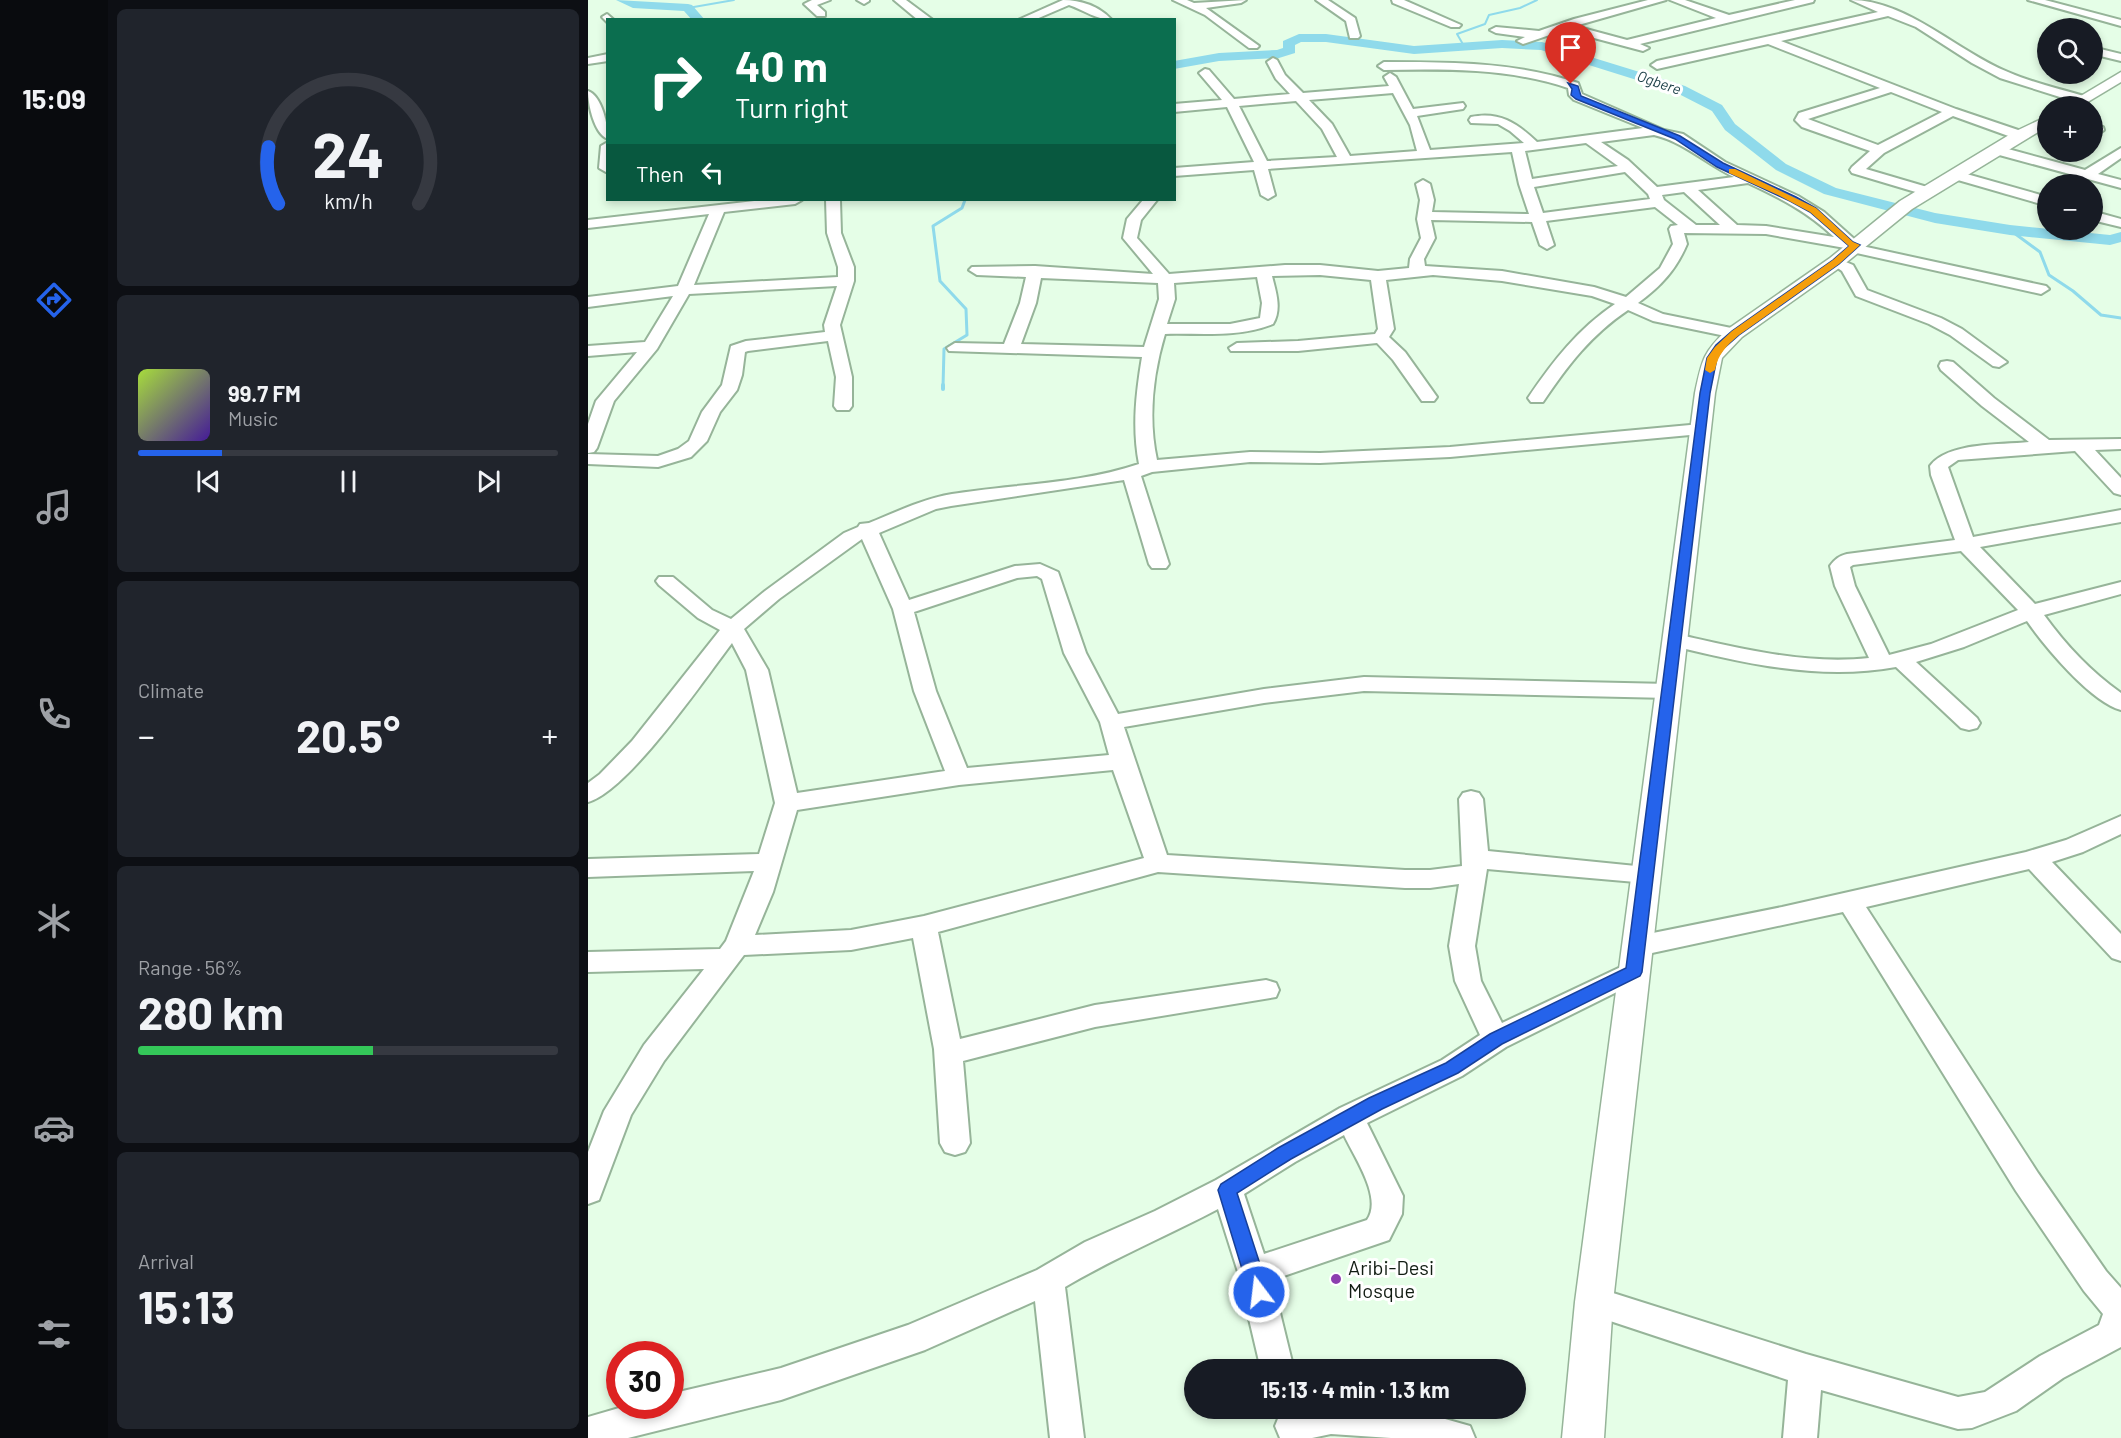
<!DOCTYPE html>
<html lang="en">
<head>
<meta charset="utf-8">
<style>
	body { margin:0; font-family:Barlow,sans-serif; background:#20242c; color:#f1f3f6; height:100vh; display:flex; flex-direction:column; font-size:22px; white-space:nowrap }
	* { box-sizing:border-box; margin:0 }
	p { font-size:20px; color:#9ea1a6 }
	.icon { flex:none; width:33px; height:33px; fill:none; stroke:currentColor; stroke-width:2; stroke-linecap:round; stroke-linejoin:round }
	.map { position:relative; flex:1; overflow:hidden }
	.sheet { display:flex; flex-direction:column; gap:9px; padding:9px; background:#0d0f14; width:480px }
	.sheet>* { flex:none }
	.banner { position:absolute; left:18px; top:18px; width:570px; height:183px; border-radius:0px; box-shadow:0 3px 9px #0003; background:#0b6e4f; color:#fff; overflow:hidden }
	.tools { position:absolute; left:1449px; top:18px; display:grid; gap:12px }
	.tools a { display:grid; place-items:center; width:66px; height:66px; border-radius:50%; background:#171b24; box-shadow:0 3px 9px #0003; font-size:30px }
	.speed { position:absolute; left:18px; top:1341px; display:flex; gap:12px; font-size:30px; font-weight:700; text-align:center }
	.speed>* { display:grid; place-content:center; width:78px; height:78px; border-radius:50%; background:#171b24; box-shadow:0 3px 9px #0003; line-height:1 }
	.speed .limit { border:9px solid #d22; background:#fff; color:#111 }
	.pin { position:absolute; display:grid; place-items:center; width:51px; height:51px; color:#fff; margin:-62px -26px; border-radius:50% 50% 50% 0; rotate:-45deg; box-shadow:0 0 6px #0007 }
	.pin .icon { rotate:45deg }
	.me { position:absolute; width:66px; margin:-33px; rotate:345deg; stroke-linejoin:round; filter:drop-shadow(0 0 4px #0008) }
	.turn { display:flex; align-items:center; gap:21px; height:126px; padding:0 30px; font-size:27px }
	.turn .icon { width:78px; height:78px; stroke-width:2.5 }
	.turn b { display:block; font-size:42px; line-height:51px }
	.then { display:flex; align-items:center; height:57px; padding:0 30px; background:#0003; gap:12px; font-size:22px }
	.big { font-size:45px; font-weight:700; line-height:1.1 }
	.sheet .tile { flex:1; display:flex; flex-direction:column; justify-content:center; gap:9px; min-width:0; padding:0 21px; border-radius:9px; background:#20242c }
	.sheet .dial { align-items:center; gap:0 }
	.dial svg { height:156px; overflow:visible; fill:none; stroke:#363941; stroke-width:7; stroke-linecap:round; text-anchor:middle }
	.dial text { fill:#f1f3f6; stroke:none }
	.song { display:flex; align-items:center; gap:18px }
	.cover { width:72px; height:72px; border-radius:9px; background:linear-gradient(135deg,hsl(80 70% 55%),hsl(260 70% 35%)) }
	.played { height:6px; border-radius:3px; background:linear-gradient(90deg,#2563eb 20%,#363941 20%) }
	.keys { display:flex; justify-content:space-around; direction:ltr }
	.heat { display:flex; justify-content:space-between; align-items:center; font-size:33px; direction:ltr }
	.charge { height:9px; border-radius:4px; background:linear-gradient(90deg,#34c759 56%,#363941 0) }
	.trip { position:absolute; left:596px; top:1359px; width:342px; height:60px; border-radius:30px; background:#171b24; box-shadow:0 3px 9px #0003; font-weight:700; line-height:60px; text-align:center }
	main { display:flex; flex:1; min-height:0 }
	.tab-bar { display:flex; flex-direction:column; width:108px; justify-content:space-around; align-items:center; background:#090b0e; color:#9ea1a6 }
	.tab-bar .icon { width:42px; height:42px }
	.tab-bar .on { color:#2563eb }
	.tab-bar b { font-size:27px; color:#f1f3f6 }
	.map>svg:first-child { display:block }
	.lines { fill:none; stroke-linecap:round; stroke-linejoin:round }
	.stream-far2 { stroke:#8fdaeb; stroke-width:2 }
	.stream-far1 { stroke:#8fdaeb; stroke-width:3 }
	.stream { stroke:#8fdaeb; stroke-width:4 }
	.river { fill:#8fdaeb; fill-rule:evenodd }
	.minor-casing { stroke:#96b499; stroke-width:4 }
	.major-casing { stroke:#96b499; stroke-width:3 }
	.minor { fill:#fff; fill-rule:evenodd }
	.major { fill:#fff; fill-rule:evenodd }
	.route { fill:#2563eb; stroke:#184099; stroke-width:1.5 }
	.slow { fill:#f59e0b }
	.poi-dot { fill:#8c3eaf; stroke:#fff; stroke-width:2 }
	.labels { text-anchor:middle; stroke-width:6; stroke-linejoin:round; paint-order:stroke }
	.far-water-label { font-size:15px; font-style:italic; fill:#193d45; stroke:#fff }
	.near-poi-label { font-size:20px; fill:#111c12; stroke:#fff; text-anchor:start }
</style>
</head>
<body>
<main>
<nav class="tab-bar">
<b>15:09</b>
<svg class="icon on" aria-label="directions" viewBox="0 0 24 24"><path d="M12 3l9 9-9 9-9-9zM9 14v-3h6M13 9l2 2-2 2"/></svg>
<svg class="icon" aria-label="music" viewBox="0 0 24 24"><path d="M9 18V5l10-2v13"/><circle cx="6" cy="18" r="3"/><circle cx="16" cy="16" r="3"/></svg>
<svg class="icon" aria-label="phone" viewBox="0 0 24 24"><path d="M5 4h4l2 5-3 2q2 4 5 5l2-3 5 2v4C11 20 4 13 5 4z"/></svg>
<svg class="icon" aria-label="climate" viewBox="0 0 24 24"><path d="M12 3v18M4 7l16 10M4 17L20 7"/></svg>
<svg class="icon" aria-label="car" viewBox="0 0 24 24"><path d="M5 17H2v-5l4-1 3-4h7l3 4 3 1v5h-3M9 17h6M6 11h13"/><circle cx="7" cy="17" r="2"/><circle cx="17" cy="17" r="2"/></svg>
<svg class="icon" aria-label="filters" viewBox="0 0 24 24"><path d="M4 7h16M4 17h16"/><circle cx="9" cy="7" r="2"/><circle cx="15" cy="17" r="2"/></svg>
</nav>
<section class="sheet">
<div class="tile dial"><svg viewBox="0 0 100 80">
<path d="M14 69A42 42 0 1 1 86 69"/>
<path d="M14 69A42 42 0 0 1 9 40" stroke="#2563eb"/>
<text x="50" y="56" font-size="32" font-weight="700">24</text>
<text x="50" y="72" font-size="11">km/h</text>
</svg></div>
<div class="tile">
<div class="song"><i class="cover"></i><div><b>99.7 FM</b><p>Music</p></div></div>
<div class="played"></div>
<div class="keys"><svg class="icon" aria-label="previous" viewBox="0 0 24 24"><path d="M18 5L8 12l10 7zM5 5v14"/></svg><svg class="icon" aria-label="pause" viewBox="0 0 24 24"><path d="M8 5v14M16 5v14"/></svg><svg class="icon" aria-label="next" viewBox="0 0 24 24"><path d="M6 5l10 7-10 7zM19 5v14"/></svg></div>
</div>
<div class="tile"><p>Climate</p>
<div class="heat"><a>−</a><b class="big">20.5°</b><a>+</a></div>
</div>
<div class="tile"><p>Range · 56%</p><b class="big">280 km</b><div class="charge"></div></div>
<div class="tile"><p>Arrival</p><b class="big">15:13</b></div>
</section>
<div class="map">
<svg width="1533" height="1438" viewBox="0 0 1533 1438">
	<rect width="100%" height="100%" fill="#e5fee7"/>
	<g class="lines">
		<g class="stream-far2">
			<path d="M100,8L146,0"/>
			<path d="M876,46L869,34L897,24L901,15L932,8L949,0"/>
		</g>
		<g class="stream-far1">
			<path d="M1422,230L1452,252L1461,275L1485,291L1513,315L1533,318"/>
			<path d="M355,387L356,349L379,335L378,309L352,281L345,226L374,208L377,200"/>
		</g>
		<path class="stream" d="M355,389V385"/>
		<g class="river">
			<path d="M28,0L100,4L104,5L117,20H104L96,11L45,8Z"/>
			<path d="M711,34H738L826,46L914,40L954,42L1097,86L1134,105L1147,124L1198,164L1248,188L1347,213L1422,225L1522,235L1533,232V242L1522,245L1422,235L1347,223L1236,194L1188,170L1137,130L1124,111L1087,92L953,50L914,48L826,54L738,42H713L707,45V53L691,58L631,61L586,69V61L631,53L689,50L695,48V41Z"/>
		</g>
		<g class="minor-casing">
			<g id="minor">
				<path d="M224,0H242L229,5L237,12V16H229L216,4Z"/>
				<path d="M269,0H281V1L276,4Z"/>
				<path d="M306,0H318L345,20H330Z"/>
				<path d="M475,0C493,0 511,6 524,20C509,20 496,10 481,5L446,20H430Z"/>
				<path d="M585,0H599L606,3L658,0L653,3L618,8L671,46L669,48H661L617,15Z"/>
				<path d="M728,0H740L767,18L772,36L770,38H762L758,21Z"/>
				<path d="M804,0H816L873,25L871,27H863L805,3Z"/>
				<path d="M1060,0H1078L987,26L1039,40L1128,18L1082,0H1097L1141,15L1207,0H1226L1225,2L1052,44L1061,48L1055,51L976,30L935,44L929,41L937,37L908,33L902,30L908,27L951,31L986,19Z"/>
				<path d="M1263,0C1319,0 1370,52 1420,72C1445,83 1473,89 1499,97L1501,100L1495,104L1491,103L1412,78L1384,63L1328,27L1300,16L1193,41L1368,109L1436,132L1437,135L1436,138H1426L1365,116L1296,153L1278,169L1346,189L1348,192L1341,196L1264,173L1262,170L1264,167L1282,151L1214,127L1207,120L1211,113L1292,88L1180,44L1069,69L1063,65L1069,61L1290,12ZM1303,92L1354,112L1290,145L1220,119Z"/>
				<path d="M1440,0H1457L1533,20V26Z"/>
				<path d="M19,14L26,20H20V23L14,17Z"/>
				<path d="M1504,47L1533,54V61L1504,54Z"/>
				<path d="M20,54V61L0,64V58Z"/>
				<path d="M685,58L689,60L697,75L715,93L801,86L796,77L802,73L808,77L825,109L875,103L877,106L875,109L829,116L842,150L936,143L922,131L910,124L883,123L881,120L883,117C911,111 929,123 949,142L1055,128L986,100L981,95L980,88C921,68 858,69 796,70L790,66L796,62C862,62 928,62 990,83L994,94L1076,130L1095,134L1137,162L1210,196L1236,212L1274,246L1458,286L1461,289L1453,294L1264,252L1259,251L1257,248L1178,234L1096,233L1099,244C1088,270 1073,286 1050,303L1075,314L1153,330L1155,333L1153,336L1147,338L1065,321L1040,310C1003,335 980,365 955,402H943L940,398C965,361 990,329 1027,304L1004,296L914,281L845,275L798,280L806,329L801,337L817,352L849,397L846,401H834L805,360L789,343L710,351H643L641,348L649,343L710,341L787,334L790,329L783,280L732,275L684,276C688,292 694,309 685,324C650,338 613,333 577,334C565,374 560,419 569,460L662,452L732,453L862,447L1113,424L1119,425L1122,429L1119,433L1113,434L862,457L732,463L662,462L564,472L553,476L581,564L578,568H564L561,564L536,480L363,506L348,509L291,533L321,600L427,566L452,564L470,572L498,653L530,714L676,689L776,677L1081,684L1089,686L1092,691L1089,696L1081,698L776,691L676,703L536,727L579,855L817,870H842L874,866L871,799L875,793L883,791L891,793L895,799L900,851L1068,868L1072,874L1068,880L1059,883L899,869L887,946L893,981L914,1023L1037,965L1046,962L1055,965L1059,972L1055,979L918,1047L874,1076L779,1123L815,1196L814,1214L801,1240L684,1280L706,1370H673L650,1272L630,1209C579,1236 526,1258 477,1287L496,1438H462L447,1301L337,1350L193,1400L40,1438H0V1417L38,1406H82V1394L193,1368L320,1325L449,1270L497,1242L567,1211L628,1180L752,1108L854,1060L892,1035L867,981L861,946L871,884L842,888H817L570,872L350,932L372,1039L507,1005L678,980L688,983L691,990L688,997L507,1027L375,1061L382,1143L377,1152L367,1155L357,1152L352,1143L346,1049L325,938L263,950L156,955L76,1061L43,1115L11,1200L0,1204V1152L16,1111L56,1045L116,969L0,972V952L132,949L138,941L166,871L0,877V859L171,854L187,803L158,670L144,643C116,680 40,791 0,802V783L12,774L44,741L132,630L110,618L71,585L68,581L71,577H85L124,610L143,619L177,591L256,533L270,527L272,524L281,523C308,512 335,499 364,494C426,484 492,484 551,464C544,428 548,393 554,357L361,351L359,348L367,343L416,344L432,303L438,277L389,275L381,270L384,267L447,266L565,274L535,238L539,219L555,200H569L553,220L549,238L581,274L697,265H732L790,271L821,268L822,259L833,238L829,219L832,200L828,184L835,180L842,184L846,200L844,212L941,214L931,184L924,152L680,169L687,195L680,199L673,195L666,170L586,176V168L666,162L639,107L586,112V104L634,100L611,73L617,69L621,70L646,99L702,94L688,79L679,62ZM805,93L822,125L829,151L762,156L744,124L721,100ZM708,101L734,129L749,157L679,161L651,106ZM1066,135C1096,142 1118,164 1146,177L1069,187L1040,160L1013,142ZM998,143L1030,166L944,179L937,151ZM1037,172L1060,194L1062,199L955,213L946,187ZM1160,183C1192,198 1220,212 1246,237L1178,226L1149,225L1110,190ZM1096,192L1132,225H1108L1076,200L1074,195ZM1067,207L1090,225L1083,226L1081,229L1085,244L1072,268L1038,297L1006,287L914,271L837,266L836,259L847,238L843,220L944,222L952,245L959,249L966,245L958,221ZM669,277L674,303L672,318L642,324H579L587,299L586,283ZM453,278L570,283L571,299L556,347L433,344L448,303ZM274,539L305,609L326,691L357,771L209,793L180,670L156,629L191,599ZM449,576L454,579L476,653L512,722L521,755L379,768L348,691L326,612L429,578ZM525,770L556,858L336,916L263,930L167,935L185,892L209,810L371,785ZM756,1135C766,1157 795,1198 779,1220L676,1254L656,1194L707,1162Z"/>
				<path d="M0,91C14,96 20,126 20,139C6,134 0,104 0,91Z"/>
				<path d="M1504,125L1515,127L1516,130L1510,134L1504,133Z"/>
				<path d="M20,142V172H18L11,168L13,146Z"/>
				<path d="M1409,146L1497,170L1533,148V158L1510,174L1533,180V188L1404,153L1402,150Z"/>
				<path d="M1368,171L1460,197V206L1363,178L1361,175L1363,172Z"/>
				<path d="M175,200H214L207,204L136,212L106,285L250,277V267L239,233L238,200H252L253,233L266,267V281L252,325L264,377V406L261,410H249L246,406L248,377L240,341L160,351L157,352L154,375L149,390L132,412L119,441L103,457L70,467L0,464V454L70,456L90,449L101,441L114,412L134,385L143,346L158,341L237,332L236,325L249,286L101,294L69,349L26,401L9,448L6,452L0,453V424L8,401L49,352L0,356V346L57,342L85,296L0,307V297L90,286L121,214L0,228V220Z"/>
				<path d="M1504,211L1533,219V227L1504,220Z"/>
				<path d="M1248,258L1265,265L1279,290L1353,318L1374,329L1419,362L1411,367L1405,366L1362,335L1341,324L1268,296L1254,271L1241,262Z"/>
				<path d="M1359,361L1365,362L1406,398L1461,440L1533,439V449L1507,450L1533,478V495L1526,493L1487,451L1370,460L1360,467L1385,537L1533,510V522L1392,547L1447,604L1533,582V594L1456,615C1477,644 1503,672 1533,693V710C1503,702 1457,647 1439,621L1376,647L1328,662L1389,718L1392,723L1389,728L1381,730L1373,728L1308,667C1231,681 1155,663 1081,645L1077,640L1081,635L1088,634C1151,648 1216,665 1281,658L1247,586L1242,566C1247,559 1251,556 1259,554L1367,540L1343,475L1342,466C1359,442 1413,445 1441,442L1394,406L1353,370L1351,366L1353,362ZM1373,551L1430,610L1343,644L1301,655L1267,586L1262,567L1265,565Z"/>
				<path d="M1533,816V834L1495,852L1464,862L1533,934V961L1524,958L1441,869L1278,907L1450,1173L1518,1271L1533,1288V1347L1475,1378L1428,1411L1384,1428L1370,1429L1233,1390L1229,1438H1195L1200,1380L995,1312L990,1302L995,1292L1006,1287L1218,1354L1370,1397L1397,1392L1452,1356L1511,1325L1515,1314L1496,1291L1428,1191L1255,912L1050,956L1041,953L1037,946L1041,939L1050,936L1194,907L1438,852L1478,840Z"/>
				<path d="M818,1408L882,1426L887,1438H803L743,1434L724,1438H692L687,1426L692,1414L708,1408Z"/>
			</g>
		</g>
		<g class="major-casing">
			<g id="major">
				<path d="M1533,72V82L1493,106H1476Z"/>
				<path d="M1460,116V126L1324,209L1254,266L1154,337L1134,358L1127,393L1025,1302L1016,1438H974L987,1302L1107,393C1114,360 1115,352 1140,329L1242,258L1312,201L1426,132Z"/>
			</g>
		</g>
		<use href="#minor" class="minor"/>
		<use href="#major" class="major"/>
	</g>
	<path class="route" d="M980,83L990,86L993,96L1092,136L1135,163L1208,197L1228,208L1265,242L1272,245L1251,264L1151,335L1135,349L1129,358L1122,393L1054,972L1052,976L914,1044L870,1073L794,1109L703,1159L649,1193L681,1292L678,1298L671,1301L664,1298L661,1292L630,1190L633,1184L690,1148L781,1098L858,1063L902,1034L1038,968L1112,393L1119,358L1128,345L1144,331L1245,260L1261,246L1222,212L1202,201L1129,167L1087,139L988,99L983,95L984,89Z"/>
	<path class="slow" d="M1141,169H1147L1228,208L1265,242L1272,245L1251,264L1151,335C1138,346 1130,354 1127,370L1122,373L1117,370L1119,358L1127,347L1144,331L1245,260L1261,246L1222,212L1190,195L1141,173Z"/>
	<circle class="poi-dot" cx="748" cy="1279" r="6"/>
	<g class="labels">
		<g class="far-water-label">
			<text transform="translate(1071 83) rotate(19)" y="5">Ogbere</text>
		</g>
		<g class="near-poi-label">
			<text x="760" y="1275">Aribi-Desi<tspan x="760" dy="23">Mosque</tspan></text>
		</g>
	</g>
</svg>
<div class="tools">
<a><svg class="icon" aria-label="search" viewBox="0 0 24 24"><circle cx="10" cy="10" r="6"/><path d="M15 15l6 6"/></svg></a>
<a>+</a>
<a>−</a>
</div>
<div class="speed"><div class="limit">30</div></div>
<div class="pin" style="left:983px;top:84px;background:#d93025"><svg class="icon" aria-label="arrive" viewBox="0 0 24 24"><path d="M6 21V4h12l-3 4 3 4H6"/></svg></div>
<svg class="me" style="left:671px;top:1292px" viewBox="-20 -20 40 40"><circle r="17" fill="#2563eb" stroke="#fff" stroke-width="3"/><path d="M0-11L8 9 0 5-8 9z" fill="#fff"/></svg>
<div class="trip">15:13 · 4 min · 1.3 km</div>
<div class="banner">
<div class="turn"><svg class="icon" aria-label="right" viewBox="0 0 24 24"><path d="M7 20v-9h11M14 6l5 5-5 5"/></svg><div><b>40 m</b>Turn right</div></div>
<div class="then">Then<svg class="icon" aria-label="left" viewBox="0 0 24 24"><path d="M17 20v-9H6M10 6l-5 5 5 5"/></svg></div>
</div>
</div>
</main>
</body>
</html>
